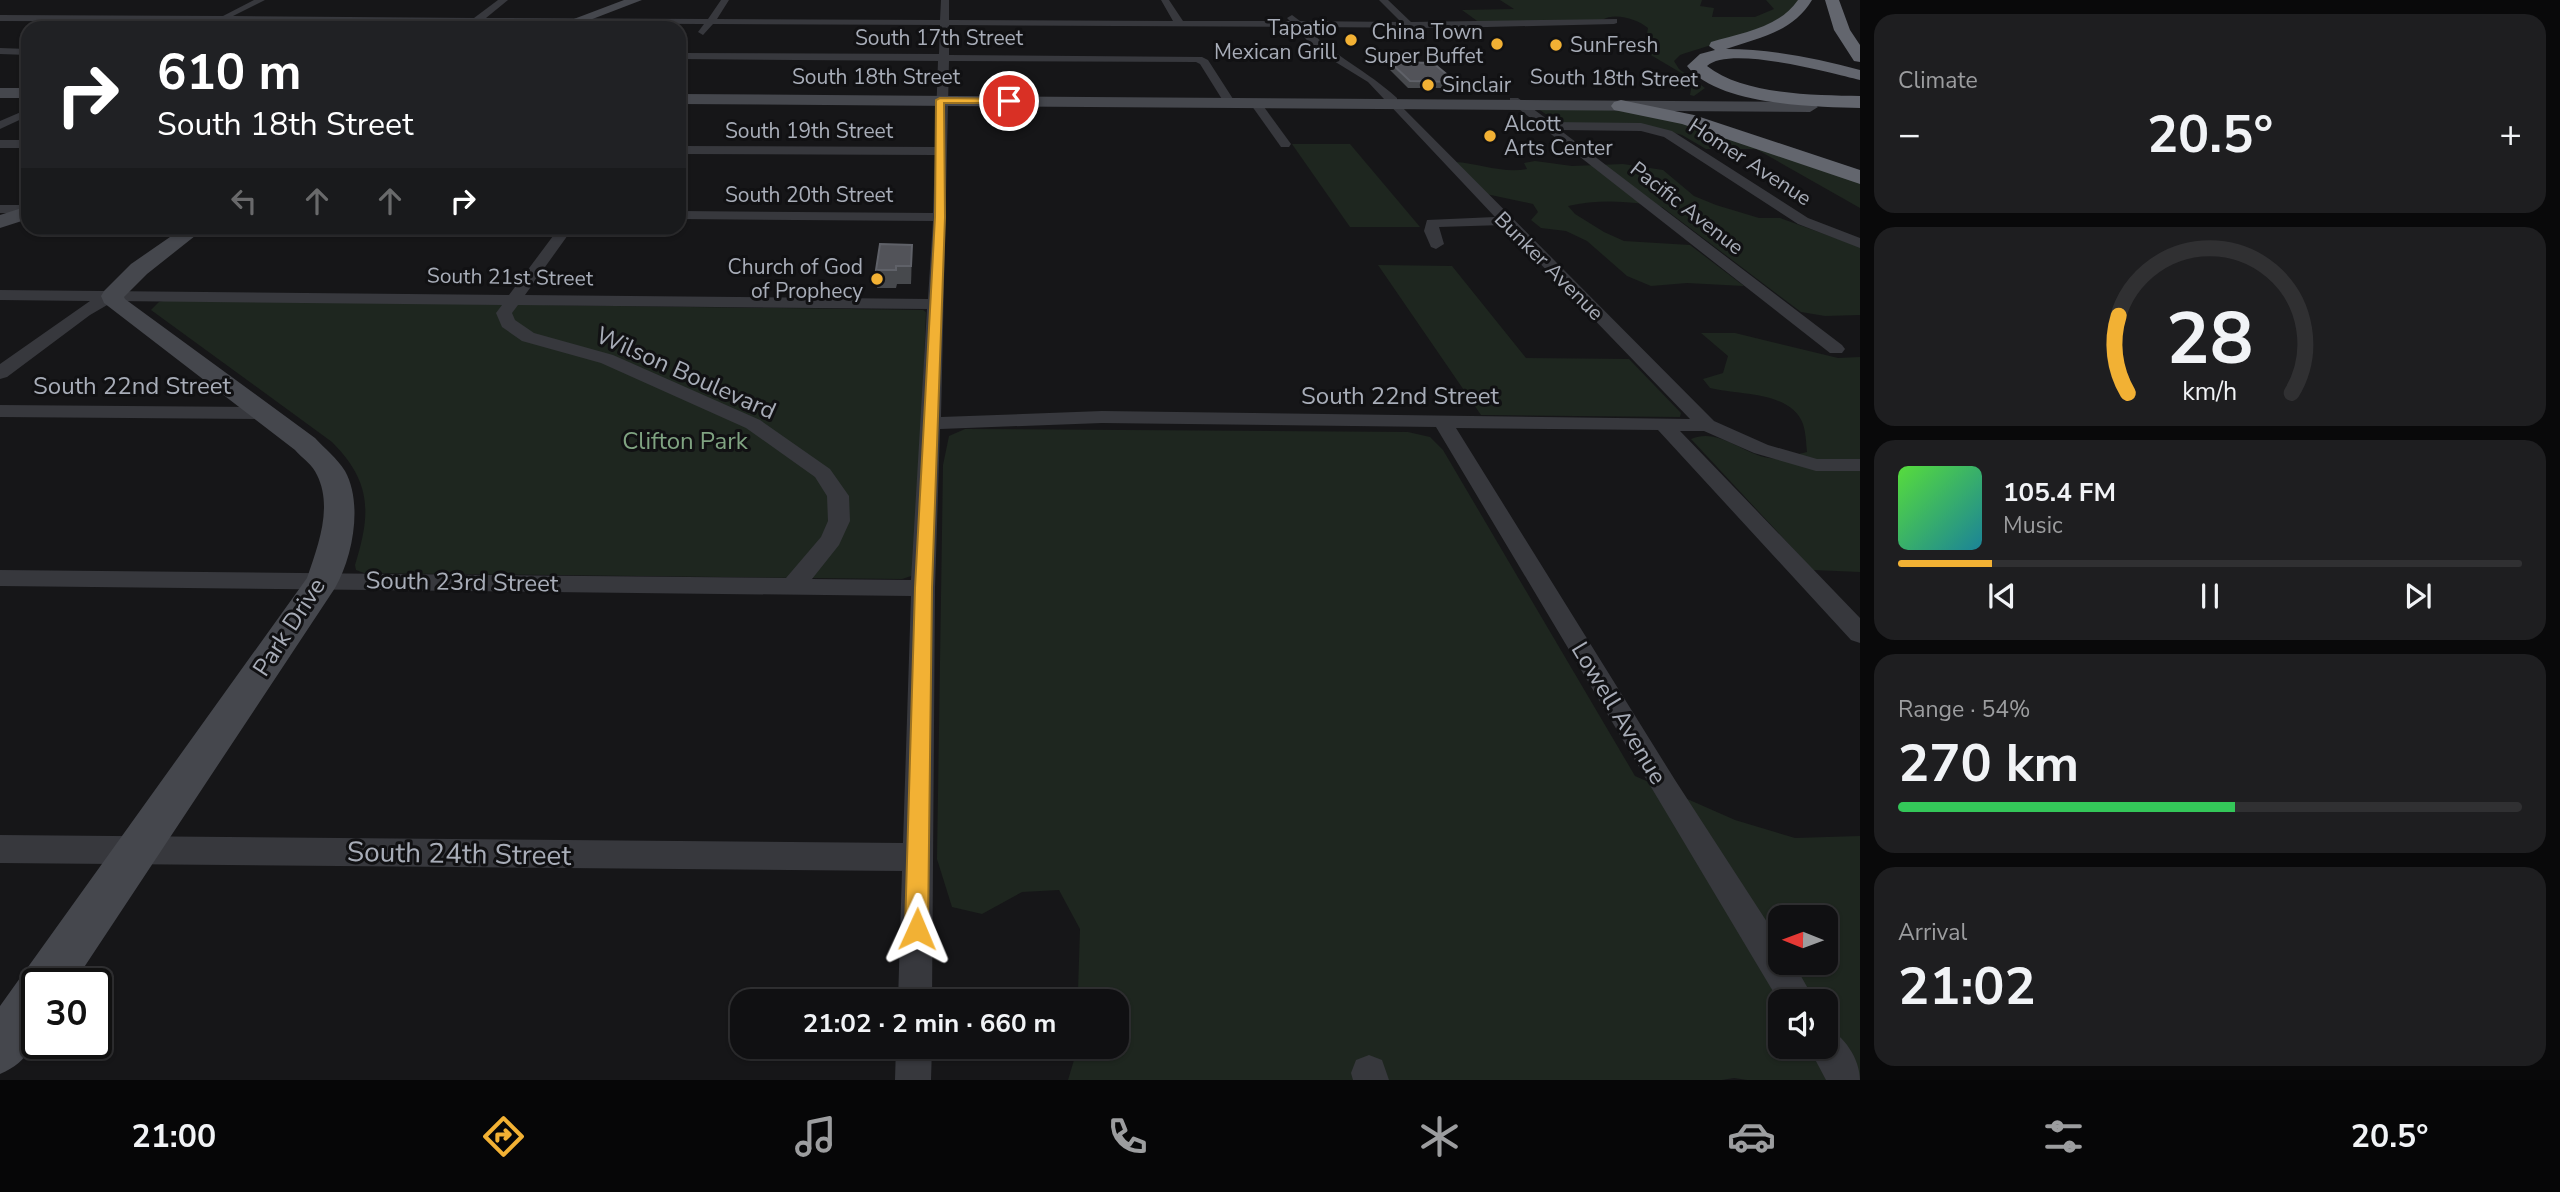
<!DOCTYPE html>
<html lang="en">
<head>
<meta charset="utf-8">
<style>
	body { margin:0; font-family:"Nunito Sans",sans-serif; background:#1e1e20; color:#f1f3f6; height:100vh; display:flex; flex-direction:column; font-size:26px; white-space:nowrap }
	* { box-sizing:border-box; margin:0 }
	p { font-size:23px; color:#9c9d9f }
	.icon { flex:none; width:38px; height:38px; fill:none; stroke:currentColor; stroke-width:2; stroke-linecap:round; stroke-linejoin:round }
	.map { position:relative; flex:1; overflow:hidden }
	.drawer { display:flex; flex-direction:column; gap:14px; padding:14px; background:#09090a; width:700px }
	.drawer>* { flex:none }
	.top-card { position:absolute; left:21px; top:21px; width:665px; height:214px; border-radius:21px; box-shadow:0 2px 5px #0004,0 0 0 2px #303032; background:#202124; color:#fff; overflow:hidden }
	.needle { width:46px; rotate:271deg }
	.fabs { position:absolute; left:1768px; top:905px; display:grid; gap:14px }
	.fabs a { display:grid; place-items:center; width:70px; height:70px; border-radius:14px; background:#101012; box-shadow:0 2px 5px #0004,0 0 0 2px #303032; font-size:35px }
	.speed { position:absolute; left:21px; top:968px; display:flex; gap:14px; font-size:35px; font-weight:700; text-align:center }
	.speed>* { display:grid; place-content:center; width:91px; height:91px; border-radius:50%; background:#101012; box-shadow:0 2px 5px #0004,0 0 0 2px #303032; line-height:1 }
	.speed .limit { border:4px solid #111; border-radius:10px; background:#fff; color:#111 }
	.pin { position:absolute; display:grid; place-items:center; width:60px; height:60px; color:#fff; margin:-30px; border:4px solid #fff; border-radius:50%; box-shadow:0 2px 7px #0007 }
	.me { position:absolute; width:77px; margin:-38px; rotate:1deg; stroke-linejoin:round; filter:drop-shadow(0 0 5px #0008) }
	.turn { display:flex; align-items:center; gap:24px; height:147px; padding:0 21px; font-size:32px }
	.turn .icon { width:91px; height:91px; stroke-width:2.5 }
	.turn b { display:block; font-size:49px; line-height:60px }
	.lanes { display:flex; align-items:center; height:66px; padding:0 21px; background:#0003; justify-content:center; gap:35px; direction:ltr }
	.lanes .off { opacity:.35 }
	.big { font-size:52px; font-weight:700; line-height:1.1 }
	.drawer .widget { flex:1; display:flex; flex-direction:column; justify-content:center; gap:10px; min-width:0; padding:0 24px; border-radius:21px; background:#1e1e20 }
	.drawer .dial { align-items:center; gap:0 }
	.dial svg { height:182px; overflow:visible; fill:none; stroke:#303032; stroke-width:7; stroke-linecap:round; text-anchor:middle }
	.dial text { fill:#f1f3f6; stroke:none }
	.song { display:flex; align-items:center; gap:21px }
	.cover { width:84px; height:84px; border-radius:10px; background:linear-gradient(135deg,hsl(110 70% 55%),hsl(190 70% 35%)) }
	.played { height:7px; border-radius:4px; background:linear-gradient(90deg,#f2b134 15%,#303032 15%) }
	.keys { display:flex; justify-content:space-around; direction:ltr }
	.heat { display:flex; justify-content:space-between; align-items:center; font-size:38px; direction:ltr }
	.charge { height:10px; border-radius:5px; background:linear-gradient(90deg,#34c759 54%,#303032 0) }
	.trip { position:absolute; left:730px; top:989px; width:399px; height:70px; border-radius:21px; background:#101012; box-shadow:0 2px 5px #0004,0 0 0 2px #303032; font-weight:700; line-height:70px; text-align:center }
	.tabs { display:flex; height:112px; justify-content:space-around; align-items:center; background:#060607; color:#9c9d9f }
	.tabs .icon { width:49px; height:49px }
	.tabs .current { color:#f2b134 }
	.tabs b { font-size:32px; color:#f1f3f6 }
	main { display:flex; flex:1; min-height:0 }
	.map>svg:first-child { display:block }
	.green { fill:#1e261f; fill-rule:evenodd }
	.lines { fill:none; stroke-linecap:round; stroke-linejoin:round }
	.minor { fill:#37383d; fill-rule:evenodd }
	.secondary { fill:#45474d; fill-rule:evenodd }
	.motorway { fill:#63666e; fill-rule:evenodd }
	.wall { fill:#47494d }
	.shaded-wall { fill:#2f3033 }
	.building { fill:#525359; stroke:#5f6168; stroke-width:2 }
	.route { fill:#f2b134; stroke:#9d7322; stroke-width:2 }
	.poi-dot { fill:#f2b134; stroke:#111113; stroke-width:2.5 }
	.labels { text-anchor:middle; stroke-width:6; stroke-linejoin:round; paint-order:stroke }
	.far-poi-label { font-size:21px; fill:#a8adb8; stroke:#111113; text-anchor:end }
	.far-street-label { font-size:21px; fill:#a8adb8; stroke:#111113 }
	.street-label { font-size:24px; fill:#a8adb8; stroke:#111113 }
	.park-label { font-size:24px; fill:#7fa381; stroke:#111113 }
	.near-street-label { font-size:28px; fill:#a8adb8; stroke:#111113 }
</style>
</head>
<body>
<main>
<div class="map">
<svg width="1860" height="1080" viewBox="0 0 1860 1080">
	<rect width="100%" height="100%" fill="#161618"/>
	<g class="green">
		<path d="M1500,0H1702L1700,6L1714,8L1712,17H1755L1774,9L1766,0H1798C1788,27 1707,45 1680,55L1674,61L1679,69L1705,88L1694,96L1690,95L1692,84L1688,77L1644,51L1648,28C1637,19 1615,12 1602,20L1480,23L1462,10L1514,9Z"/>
		<path d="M1544,108L1600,109L1663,115L1860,180V208L1756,149H1706L1682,135L1652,127L1558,123L1540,110Z"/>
		<path d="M1292,144H1350L1420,227H1350Z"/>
		<path d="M1535,161L1572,166L1623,164L1663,170L1694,196L1716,205L1759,218H1780L1860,247V315L1825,316L1801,312L1662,207C1631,201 1599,199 1568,206L1575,214L1604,232L1624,241L1690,245L1744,286L1687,283L1651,286L1627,276L1587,241L1566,231L1541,228L1531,220L1538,212L1533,204L1486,194L1455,162C1478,163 1504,174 1527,169L1524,163Z"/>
		<path d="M1378,265L1452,266L1526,358L1629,359L1681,413L1680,417L1481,415Z"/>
		<path d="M168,300L923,310L926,312L916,570L911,576L902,579L364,573L356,570L355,565C371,514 372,482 332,442L151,310L159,302Z"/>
		<path d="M1701,333H1735L1838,358L1860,357V572L1813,570L1691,439C1718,427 1743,454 1769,458C1780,460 1797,454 1807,452C1806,443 1806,433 1803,424C1791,391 1738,395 1710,388L1703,379L1723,373L1728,356Z"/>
		<path d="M965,429L1408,432L1430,437L1443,450L1635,776L1735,820L1795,838L1860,836V1080H1747L1734,1078L1722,1080H1068L1077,1050L1116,1046V1001H1088L1078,991L1080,929L1059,890L1022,892L982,914L952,907L937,859L943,465L949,436ZM1780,917H1825V962H1780ZM1780,1001H1825V1046H1780Z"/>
	</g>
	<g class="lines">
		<g class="minor">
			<path d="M254,0H265L233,16L474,18L498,0H508L486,18L708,19L721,0H729L717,19L940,20L941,0H949V20L1173,21L1161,0H1169L1183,21H1290L1287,18L1292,15L1300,21L1401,22L1379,0H1388L1411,22L1617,19V23L1614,24L1447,28L1306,27C1333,56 1368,71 1397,98V102L1714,421L1768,445L1817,459H1860V471H1816L1754,453L1704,431H1680L1860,618V643L1851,640L1658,430L1456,428L1675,780L1780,942V962H1793L1815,1001H1780V1003L1436,427L1102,423L940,429L935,588L932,1001H898L902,871L0,863V835L903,843L911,596L0,586V570L786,578L821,537L828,521L827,496L815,477L746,428L601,363L522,341L502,327L496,313L502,305L114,301L90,315L7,377L0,379V364L90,301L0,300V290L509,295L559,228H573L525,295L928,299L933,221L679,219V211L933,213L935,155L679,154V146L935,147L938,61L679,59V53L939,54L940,25L713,24L703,35L698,32L704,24L479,23L473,26L468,23L0,21V15L223,16ZM949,25L1295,27L1316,50L1368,82L1495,217L1427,220L1424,231L1431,247L1436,249L1444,244L1439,227L1503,225L1690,419L1102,411L941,417L949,61L1196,62L1200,64L1225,104L1235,102L1208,60L1202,57L949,55ZM518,305L927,309L911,580L812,579L839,545L850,521L849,496L830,469L760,420L613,355L534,333L515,320L512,313Z"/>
			<path d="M0,48L28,49V55L0,54Z"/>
			<path d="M1510,98H1518L1551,122L1641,123L1672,131L1808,218L1860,238V248L1798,224L1664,137L1641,131L1560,130L1842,345L1845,349L1842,353H1830L1510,102Z"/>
			<path d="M1251,100H1259L1291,144L1289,147H1281L1249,102Z"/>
			<path d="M28,109V116L0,129V121Z"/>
			<rect x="0" y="140" width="28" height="8"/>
			<rect x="0" y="205" width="28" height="8"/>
			<path d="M0,405L263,407L273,413L263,419L0,417Z"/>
			<path d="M1825,1027C1844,1035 1860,1059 1860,1080H1826L1808,1046H1825Z"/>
			<path d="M896,1046H932L931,1080H895Z"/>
			<path d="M1369,1055L1382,1060L1389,1080H1353L1351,1073L1356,1060Z"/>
		</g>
		<g class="secondary">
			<path d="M624,0H642L569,28H550Z"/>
			<rect x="0" y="88" width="28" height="10"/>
			<path d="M679,94L1810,102L1818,107L1810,112L679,104Z"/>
			<path d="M28,206V219L0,228V215Z"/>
			<path d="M183,228H205L147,274L124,297L125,299L315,438C325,449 337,458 345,471C363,503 353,557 335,588L73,984H37C37,1023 43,1056 0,1074V1006L20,978L24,976L28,967L307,578C318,546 333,507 317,475C313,465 302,458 295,450L104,303L101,296L104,291L131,264Z"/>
		</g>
		<g class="motorway">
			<path d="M1798,0H1812C1793,32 1759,38 1726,49C1771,49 1816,58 1860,70V80C1830,73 1730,45 1707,66C1743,95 1815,95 1860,96V108C1814,107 1717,105 1687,66L1700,54L1715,50L1709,46L1711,42C1741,33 1779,28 1798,0Z"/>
			<path d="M1825,0H1839L1850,30L1860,45V62L1854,61L1834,30Z"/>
			<path d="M1621,100L1694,115L1860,170V184L1682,124L1614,110L1611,106L1614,102Z"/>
		</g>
	</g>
	<g class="wall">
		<path d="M1390,62L1456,82L1454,88H1408L1388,68Z"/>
		<path d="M912,245L911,284H897L896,288H877L876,270Z"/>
	</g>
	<path class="shaded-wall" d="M912,245V262L911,284V266Z"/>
	<g class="building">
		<path d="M1390,62L1433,63L1456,82L1410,81Z"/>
		<path d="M880,244L912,245L911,266H896V270H876Z"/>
	</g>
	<path class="route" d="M940,98L1009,99L1013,101L1009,103H944L945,217L932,588L928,929L925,937L917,940L909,937L905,929L915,588L935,217L936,100Z"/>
	<g class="poi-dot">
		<circle cx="1351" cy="40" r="7"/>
		<circle cx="1497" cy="44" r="7"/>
		<circle cx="1556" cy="45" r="7"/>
		<circle cx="1428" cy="85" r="7"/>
		<circle cx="1490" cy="136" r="7"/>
		<circle cx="877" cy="279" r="7"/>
	</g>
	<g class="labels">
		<g class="far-poi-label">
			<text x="1337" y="35">Tapatio<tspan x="1337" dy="24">Mexican Grill</tspan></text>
			<text x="1483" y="39">China Town<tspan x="1483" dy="24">Super Buffet</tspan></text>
			<text x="1570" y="52" text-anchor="start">SunFresh</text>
			<text x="1442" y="92" text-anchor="start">Sinclair</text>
			<text x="1504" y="131" text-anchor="start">Alcott<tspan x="1504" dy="24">Arts Center</tspan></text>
			<text x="863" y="274">Church of God<tspan x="863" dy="24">of Prophecy</tspan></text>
		</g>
		<g class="far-street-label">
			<text x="939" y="45">South 17th Street</text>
			<text x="876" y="84">South 18th Street</text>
			<text transform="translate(1614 78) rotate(1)" y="7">South 18th Street</text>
			<text x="809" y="138">South 19th Street</text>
			<text transform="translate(1750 162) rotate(33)" y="7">Homer Avenue</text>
			<text x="809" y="202">South 20th Street</text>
			<text transform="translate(1687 208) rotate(38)" y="7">Pacific Avenue</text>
			<text transform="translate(1549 266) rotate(45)" y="7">Bunker Avenue</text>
			<text transform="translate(510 277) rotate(1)" y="7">South 21st Street</text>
		</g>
		<g class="street-label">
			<text transform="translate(686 373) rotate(24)" y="8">Wilson Boulevard</text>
			<text x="132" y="394">South 22nd Street</text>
			<text x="1400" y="404">South 22nd Street</text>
			<text transform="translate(462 582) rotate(1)" y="8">South 23rd Street</text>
			<text transform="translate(289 627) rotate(-57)" y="8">Park Drive</text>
			<text transform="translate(1619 713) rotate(59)" y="8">Lowell Avenue</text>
		</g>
		<g class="park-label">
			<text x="685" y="449">Clifton Park</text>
		</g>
		<g class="near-street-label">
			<text transform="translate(459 853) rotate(1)" y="10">South 24th Street</text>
		</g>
	</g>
</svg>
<div class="fabs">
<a><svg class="needle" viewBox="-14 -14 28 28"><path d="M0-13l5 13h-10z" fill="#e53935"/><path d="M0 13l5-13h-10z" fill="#9c9d9f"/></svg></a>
<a><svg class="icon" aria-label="sound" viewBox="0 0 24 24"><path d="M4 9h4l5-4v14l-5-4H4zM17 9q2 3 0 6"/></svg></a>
</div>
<div class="speed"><div class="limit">30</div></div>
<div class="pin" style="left:1009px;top:101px;background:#d93025"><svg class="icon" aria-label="arrive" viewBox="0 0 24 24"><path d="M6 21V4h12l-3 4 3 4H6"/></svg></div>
<svg class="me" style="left:917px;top:929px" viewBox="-20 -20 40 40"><path d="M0-17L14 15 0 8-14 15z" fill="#f2b134" stroke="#fff" stroke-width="4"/></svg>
<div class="trip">21:02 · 2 min · 660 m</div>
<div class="top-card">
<div class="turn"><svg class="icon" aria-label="right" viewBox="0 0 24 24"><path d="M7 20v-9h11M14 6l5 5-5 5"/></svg><div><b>610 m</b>South 18th Street</div></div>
<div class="lanes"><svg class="icon off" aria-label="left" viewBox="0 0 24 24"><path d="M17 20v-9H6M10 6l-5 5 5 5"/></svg><svg class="icon off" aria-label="ahead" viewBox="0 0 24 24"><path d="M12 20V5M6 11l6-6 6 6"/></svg><svg class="icon off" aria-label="ahead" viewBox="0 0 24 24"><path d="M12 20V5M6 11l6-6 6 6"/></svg><svg class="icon" aria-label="right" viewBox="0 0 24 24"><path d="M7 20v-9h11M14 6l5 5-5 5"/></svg></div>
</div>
</div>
<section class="drawer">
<div class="widget"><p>Climate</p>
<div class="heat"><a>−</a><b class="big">20.5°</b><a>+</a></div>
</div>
<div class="widget dial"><svg viewBox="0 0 100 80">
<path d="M14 69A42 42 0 1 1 86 69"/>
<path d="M14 69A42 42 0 0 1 10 35" stroke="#f2b134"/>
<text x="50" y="56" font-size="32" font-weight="700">28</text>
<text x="50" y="72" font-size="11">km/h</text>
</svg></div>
<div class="widget">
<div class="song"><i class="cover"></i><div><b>105.4 FM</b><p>Music</p></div></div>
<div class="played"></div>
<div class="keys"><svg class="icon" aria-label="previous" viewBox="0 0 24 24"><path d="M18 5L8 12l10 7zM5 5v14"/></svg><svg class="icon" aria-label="pause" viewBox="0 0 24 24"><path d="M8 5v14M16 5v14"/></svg><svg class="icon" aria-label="next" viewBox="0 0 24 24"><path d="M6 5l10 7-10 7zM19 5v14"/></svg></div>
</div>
<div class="widget"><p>Range · 54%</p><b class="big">270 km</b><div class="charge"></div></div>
<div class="widget"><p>Arrival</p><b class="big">21:02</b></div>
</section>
</main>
<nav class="tabs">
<b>21:00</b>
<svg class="icon current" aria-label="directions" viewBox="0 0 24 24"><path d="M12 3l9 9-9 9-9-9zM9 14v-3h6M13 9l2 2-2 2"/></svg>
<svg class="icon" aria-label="music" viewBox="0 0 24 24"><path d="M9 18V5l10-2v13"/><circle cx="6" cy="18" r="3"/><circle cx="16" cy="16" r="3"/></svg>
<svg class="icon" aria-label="phone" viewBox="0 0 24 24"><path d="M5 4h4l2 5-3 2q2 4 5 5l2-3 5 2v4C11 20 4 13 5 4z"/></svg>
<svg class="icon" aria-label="climate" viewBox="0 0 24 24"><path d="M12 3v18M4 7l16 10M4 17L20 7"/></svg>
<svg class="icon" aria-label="car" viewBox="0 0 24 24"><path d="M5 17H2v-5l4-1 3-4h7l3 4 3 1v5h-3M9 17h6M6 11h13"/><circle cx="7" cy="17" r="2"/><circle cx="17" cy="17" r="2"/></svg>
<svg class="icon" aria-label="filters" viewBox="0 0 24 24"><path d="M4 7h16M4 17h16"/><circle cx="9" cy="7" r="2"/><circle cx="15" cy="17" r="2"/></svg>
<b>20.5°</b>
</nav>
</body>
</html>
